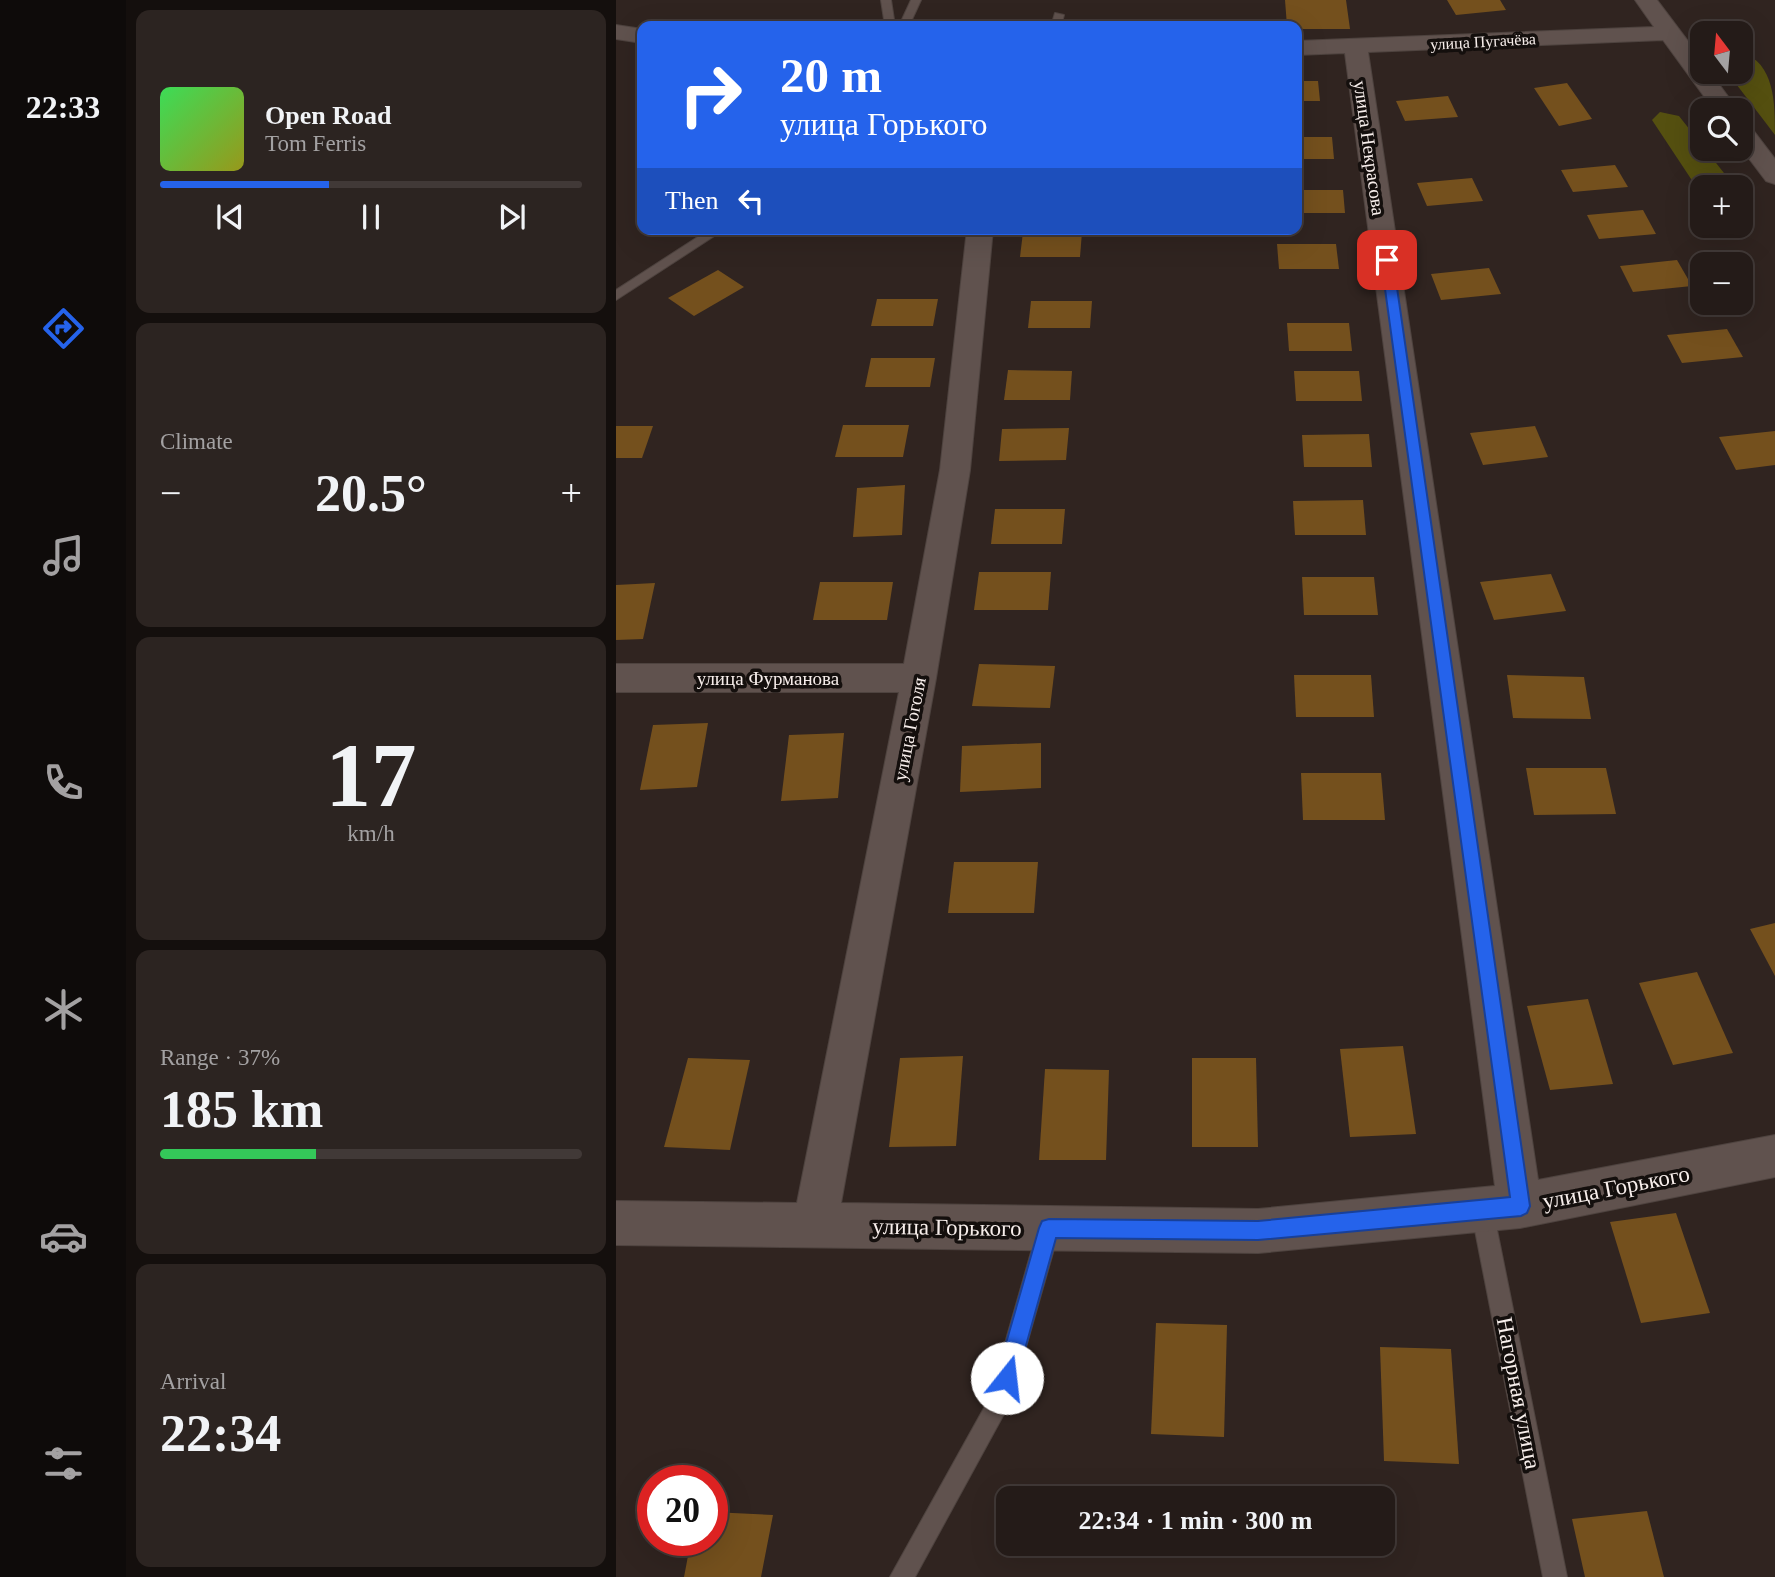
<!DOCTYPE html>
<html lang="en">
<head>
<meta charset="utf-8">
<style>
	body { margin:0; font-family:"Times New Roman",serif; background:#2c2421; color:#f1f3f6; height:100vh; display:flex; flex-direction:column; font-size:26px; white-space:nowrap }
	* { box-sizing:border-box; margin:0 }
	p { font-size:23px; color:#a3a1a2 }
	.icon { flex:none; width:38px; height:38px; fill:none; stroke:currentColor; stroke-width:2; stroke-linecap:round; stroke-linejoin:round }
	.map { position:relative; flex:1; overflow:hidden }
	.details { display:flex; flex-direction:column; gap:10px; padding:10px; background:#140f0d; width:490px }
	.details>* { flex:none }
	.guide { position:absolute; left:21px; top:21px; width:665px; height:214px; border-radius:14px; box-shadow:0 7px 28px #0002,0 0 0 2px #413937; background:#2563eb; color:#fff; overflow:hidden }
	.needle { width:46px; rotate:344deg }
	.tools { position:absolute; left:1074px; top:21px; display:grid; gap:14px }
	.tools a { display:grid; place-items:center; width:63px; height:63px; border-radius:14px; background:#241b18; box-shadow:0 7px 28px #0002,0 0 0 2px #413937; font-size:35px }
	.speed { position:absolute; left:21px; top:1465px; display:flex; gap:14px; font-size:35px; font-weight:700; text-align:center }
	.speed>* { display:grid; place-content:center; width:91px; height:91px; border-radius:50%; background:#241b18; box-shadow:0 7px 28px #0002,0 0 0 2px #413937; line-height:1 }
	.speed .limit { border:10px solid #d22; background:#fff; color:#111 }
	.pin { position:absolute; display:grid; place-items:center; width:60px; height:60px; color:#fff; margin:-30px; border-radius:14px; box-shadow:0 4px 10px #0006 }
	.me { position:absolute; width:77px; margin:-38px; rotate:16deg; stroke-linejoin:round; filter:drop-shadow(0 0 5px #0008) }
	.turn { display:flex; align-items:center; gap:24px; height:147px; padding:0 28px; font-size:32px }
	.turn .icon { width:91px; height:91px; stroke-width:2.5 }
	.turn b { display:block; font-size:49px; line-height:60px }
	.then { display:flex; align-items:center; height:66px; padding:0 28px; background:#0003; gap:14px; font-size:26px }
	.big { font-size:52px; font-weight:700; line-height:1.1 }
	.details .widget { flex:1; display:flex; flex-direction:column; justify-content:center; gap:10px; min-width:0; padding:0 24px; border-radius:14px; background:#2c2421 }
	.details .dial { align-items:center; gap:0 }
	.dial b { font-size:91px; line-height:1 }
	.song { display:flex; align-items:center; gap:21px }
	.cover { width:84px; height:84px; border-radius:10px; background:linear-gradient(135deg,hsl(130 70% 55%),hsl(60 70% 35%)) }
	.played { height:7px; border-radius:4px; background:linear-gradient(90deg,#2563eb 40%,#413937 40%) }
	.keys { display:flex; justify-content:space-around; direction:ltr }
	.heat { display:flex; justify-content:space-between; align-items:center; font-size:38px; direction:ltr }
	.charge { height:10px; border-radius:5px; background:linear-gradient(90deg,#34c759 37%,#413937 0) }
	.trip { position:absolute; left:380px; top:1486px; width:399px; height:70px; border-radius:14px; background:#241b18; box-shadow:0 7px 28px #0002,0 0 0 2px #413937; font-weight:700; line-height:70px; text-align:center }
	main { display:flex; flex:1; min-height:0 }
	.tabs { display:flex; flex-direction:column; width:126px; justify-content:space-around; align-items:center; background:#0e0b0a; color:#a3a1a2 }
	.tabs .icon { width:49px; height:49px }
	.tabs .current { color:#2563eb }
	.tabs b { font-size:32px; color:#f1f3f6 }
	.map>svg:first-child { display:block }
	.forest { fill:#555010 }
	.building { fill:#74501d }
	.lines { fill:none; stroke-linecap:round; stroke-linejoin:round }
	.service-casing { stroke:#4e433f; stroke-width:2 }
	.minor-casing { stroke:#4e433f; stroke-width:2 }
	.service { fill:#60524e; fill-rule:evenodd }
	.minor { fill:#60524e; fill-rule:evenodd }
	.route { fill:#2563eb; stroke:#184099; stroke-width:2 }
	.labels { text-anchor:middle; stroke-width:7; stroke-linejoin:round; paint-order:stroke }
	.far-street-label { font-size:16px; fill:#f7eeeb; stroke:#140f0d }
	.street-label { font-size:19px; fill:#f7eeeb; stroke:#140f0d }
	.near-street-label { font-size:23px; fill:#f7eeeb; stroke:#140f0d }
</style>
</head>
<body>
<main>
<nav class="tabs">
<b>22:33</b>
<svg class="icon current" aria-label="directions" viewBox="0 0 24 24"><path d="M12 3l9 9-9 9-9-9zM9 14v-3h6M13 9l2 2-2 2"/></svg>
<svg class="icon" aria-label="music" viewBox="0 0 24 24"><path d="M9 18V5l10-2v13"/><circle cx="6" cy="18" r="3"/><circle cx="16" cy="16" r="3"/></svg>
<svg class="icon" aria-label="phone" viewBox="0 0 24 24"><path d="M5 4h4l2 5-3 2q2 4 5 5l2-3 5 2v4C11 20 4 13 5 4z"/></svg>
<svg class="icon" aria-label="climate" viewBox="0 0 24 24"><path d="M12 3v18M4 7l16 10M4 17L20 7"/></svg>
<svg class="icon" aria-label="car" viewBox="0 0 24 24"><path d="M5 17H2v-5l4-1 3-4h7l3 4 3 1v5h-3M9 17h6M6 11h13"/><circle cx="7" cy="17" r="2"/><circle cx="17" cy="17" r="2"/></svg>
<svg class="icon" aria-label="filters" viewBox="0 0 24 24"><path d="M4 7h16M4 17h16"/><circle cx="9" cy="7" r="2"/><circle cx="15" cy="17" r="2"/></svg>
</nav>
<section class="details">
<div class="widget">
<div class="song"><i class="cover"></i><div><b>Open Road</b><p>Tom Ferris</p></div></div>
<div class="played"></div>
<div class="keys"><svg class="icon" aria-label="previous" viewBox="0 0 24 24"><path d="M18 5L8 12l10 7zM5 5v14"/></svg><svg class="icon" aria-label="pause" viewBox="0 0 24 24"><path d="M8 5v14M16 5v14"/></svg><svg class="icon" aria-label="next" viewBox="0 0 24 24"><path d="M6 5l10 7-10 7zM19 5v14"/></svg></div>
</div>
<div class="widget"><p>Climate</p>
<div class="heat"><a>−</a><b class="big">20.5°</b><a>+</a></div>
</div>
<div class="widget dial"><b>17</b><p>km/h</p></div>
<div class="widget"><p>Range · 37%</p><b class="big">185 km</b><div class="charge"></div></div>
<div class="widget"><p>Arrival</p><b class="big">22:34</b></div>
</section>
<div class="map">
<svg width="1159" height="1577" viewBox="0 0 1159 1577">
	<rect width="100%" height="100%" fill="#302420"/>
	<g class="forest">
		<path d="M1125,52C1159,63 1159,103 1159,135L1111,72H1125Z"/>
		<path d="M1044,112L1063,116L1119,187H1087L1085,194L1036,120Z"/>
	</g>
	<g class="building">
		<path d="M669,0H730L734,29H681V26H671Z"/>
		<path d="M831,0H884L890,10L840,15Z"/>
		<path d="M681,81H702L704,101H681Z"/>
		<path d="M951,83L976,119L943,126L918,88Z"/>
		<path d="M832,96L842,117L789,121L780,101Z"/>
		<path d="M681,137H716L718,159H681Z"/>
		<path d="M999,165L1012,187L957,192L945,170Z"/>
		<path d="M856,178L867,201L811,206L801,183Z"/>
		<path d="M681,190H727L729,213H681Z"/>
		<path d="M1027,210L1040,234L983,239L971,215Z"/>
		<path d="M407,232H466L464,257H404Z"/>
		<path d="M661,244H720L723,269H663Z"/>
		<path d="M1061,260L1076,286L1017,292L1004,266Z"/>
		<path d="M873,268L885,294L825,300L815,274Z"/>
		<path d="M102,270L128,287L78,316L52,298Z"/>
		<path d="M261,299H322L317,326H255Z"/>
		<path d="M415,301H476L474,328H412Z"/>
		<path d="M671,323H733L736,351H673Z"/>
		<path d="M1111,329L1127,357L1066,363L1051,335Z"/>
		<path d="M255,358H319L314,387H249Z"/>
		<path d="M392,370L456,371L454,400H388Z"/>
		<path d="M678,371H743L746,401H680Z"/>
		<path d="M227,425H293L287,457H219Z"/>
		<path d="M0,426H37L26,458H0Z"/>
		<path d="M919,426L932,457L867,465L854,433Z"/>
		<path d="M453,428L450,460L383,461L386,429Z"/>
		<path d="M1159,431V465L1120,470L1103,437Z"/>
		<path d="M753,434L756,467H688L686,435Z"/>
		<path d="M289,485L286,535L237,537L241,488Z"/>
		<path d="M747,500L750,535H679L677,501Z"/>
		<path d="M379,509H449L446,544H375Z"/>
		<path d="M363,572H435L432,610H358Z"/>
		<path d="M935,574L950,611L878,620L864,582Z"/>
		<path d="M686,577H758L762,615H688Z"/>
		<path d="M204,582H277L271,620H197Z"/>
		<path d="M39,583L27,639L0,640V585Z"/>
		<path d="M363,664L439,666L434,708L356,706Z"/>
		<path d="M678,675H755L758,717H680Z"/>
		<path d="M891,675L968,677L975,719L897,718Z"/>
		<path d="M92,723L81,787L24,790L37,725Z"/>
		<path d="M228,733L222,798L165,801L173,735Z"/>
		<path d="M425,743V788L344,792L346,746Z"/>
		<path d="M910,768H990L1000,814L918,815Z"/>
		<path d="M685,773H765L769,820H687Z"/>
		<path d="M338,862H422L418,913H332Z"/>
		<path d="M1159,923V976L1134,929Z"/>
		<path d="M1081,972L1117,1053L1057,1065L1023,983Z"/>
		<path d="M972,999L997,1084L934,1090L911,1006Z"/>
		<path d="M787,1046L800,1134L734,1137L724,1049Z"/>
		<path d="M347,1056L340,1146L273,1147L284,1058Z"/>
		<path d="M72,1058L134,1060L114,1150L48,1147Z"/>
		<path d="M576,1058H640L642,1147H576Z"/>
		<path d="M429,1069L493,1070L490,1160H423Z"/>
		<path d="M1060,1213L1094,1313L1025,1323L994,1222Z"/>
		<path d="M540,1323L611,1325L608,1437L535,1434Z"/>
		<path d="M764,1347L835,1349L843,1464L768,1461Z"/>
		<path d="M1031,1511L1048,1577H969L956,1519Z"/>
		<path d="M96,1512L157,1515L145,1577H68L75,1540H96Z"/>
	</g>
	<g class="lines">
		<g class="service-casing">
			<g id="service">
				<path d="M265,0H275L279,26H269Z"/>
				<path d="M295,0H305L293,26H283Z"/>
				<path d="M439,13L448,15L445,26H435Z"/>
				<path d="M94,229H109L0,300V290Z"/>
				<path d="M866,1199L873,1203L877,1210L951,1577H927L855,1210L859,1203Z"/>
				<path d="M433,1217L441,1220L444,1228L394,1403L299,1577H274L373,1399L422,1228L425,1220Z"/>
			</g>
		</g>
		<g class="minor-casing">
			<g id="minor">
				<path d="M1019,0H1041L1087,61V72H1094L1122,110H1098L1047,40L752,52L922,1180L1159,1135V1177L904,1228L642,1253L0,1245V1201L181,1203L283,692H0V664H288L324,470L351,229H377L354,470L320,678L225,1203L642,1209L879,1186L729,53L681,55V41L1038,27Z"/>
				<path d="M0,25L26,29V43L0,39Z"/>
				<path d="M1125,124L1134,126L1159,159V184L1150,181L1125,148Z"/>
			</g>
		</g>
		<use href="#service" class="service"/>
		<use href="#minor" class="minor"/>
	</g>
	<path class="route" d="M771,256L777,260L914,1206L911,1213L905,1216L642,1240L440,1238L401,1378L398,1386L391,1389L383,1386L380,1378L423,1228L426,1221L433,1219L642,1221L894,1197L765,260Z"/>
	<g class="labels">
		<g class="far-street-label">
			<text transform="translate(867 41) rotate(-3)" y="6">улица Пугачёва</text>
		</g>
		<g class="street-label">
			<text transform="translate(754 148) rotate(82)" y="7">улица Некрасова</text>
			<text x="152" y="685">улица Фурманова</text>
			<text transform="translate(293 729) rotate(-79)" y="7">улица Гоголя</text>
		</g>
		<g class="near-street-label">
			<text transform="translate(1000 1187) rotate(-11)" y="8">улица Горького</text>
			<text transform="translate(331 1227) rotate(1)" y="8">улица Горького</text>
			<text transform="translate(903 1393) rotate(79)" y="8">Нагорная улица</text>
		</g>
	</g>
</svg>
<div class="tools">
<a><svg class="needle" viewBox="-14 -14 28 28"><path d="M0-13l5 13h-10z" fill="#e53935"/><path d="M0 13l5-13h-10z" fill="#a3a1a2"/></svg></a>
<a><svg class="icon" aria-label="search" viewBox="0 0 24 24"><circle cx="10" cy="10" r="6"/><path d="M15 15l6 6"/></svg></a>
<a>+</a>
<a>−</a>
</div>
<div class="speed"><div class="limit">20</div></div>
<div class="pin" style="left:771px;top:260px;background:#d93025"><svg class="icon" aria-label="arrive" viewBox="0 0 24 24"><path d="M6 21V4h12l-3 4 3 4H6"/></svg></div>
<svg class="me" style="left:391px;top:1378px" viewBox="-20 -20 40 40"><circle r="19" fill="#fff"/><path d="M0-13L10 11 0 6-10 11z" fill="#2563eb"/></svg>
<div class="trip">22:34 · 1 min · 300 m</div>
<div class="guide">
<div class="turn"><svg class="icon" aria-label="right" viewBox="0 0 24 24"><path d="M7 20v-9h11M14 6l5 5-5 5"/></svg><div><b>20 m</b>улица Горького</div></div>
<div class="then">Then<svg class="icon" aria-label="left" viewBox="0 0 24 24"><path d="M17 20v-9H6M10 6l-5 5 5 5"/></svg></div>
</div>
</div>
</main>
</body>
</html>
